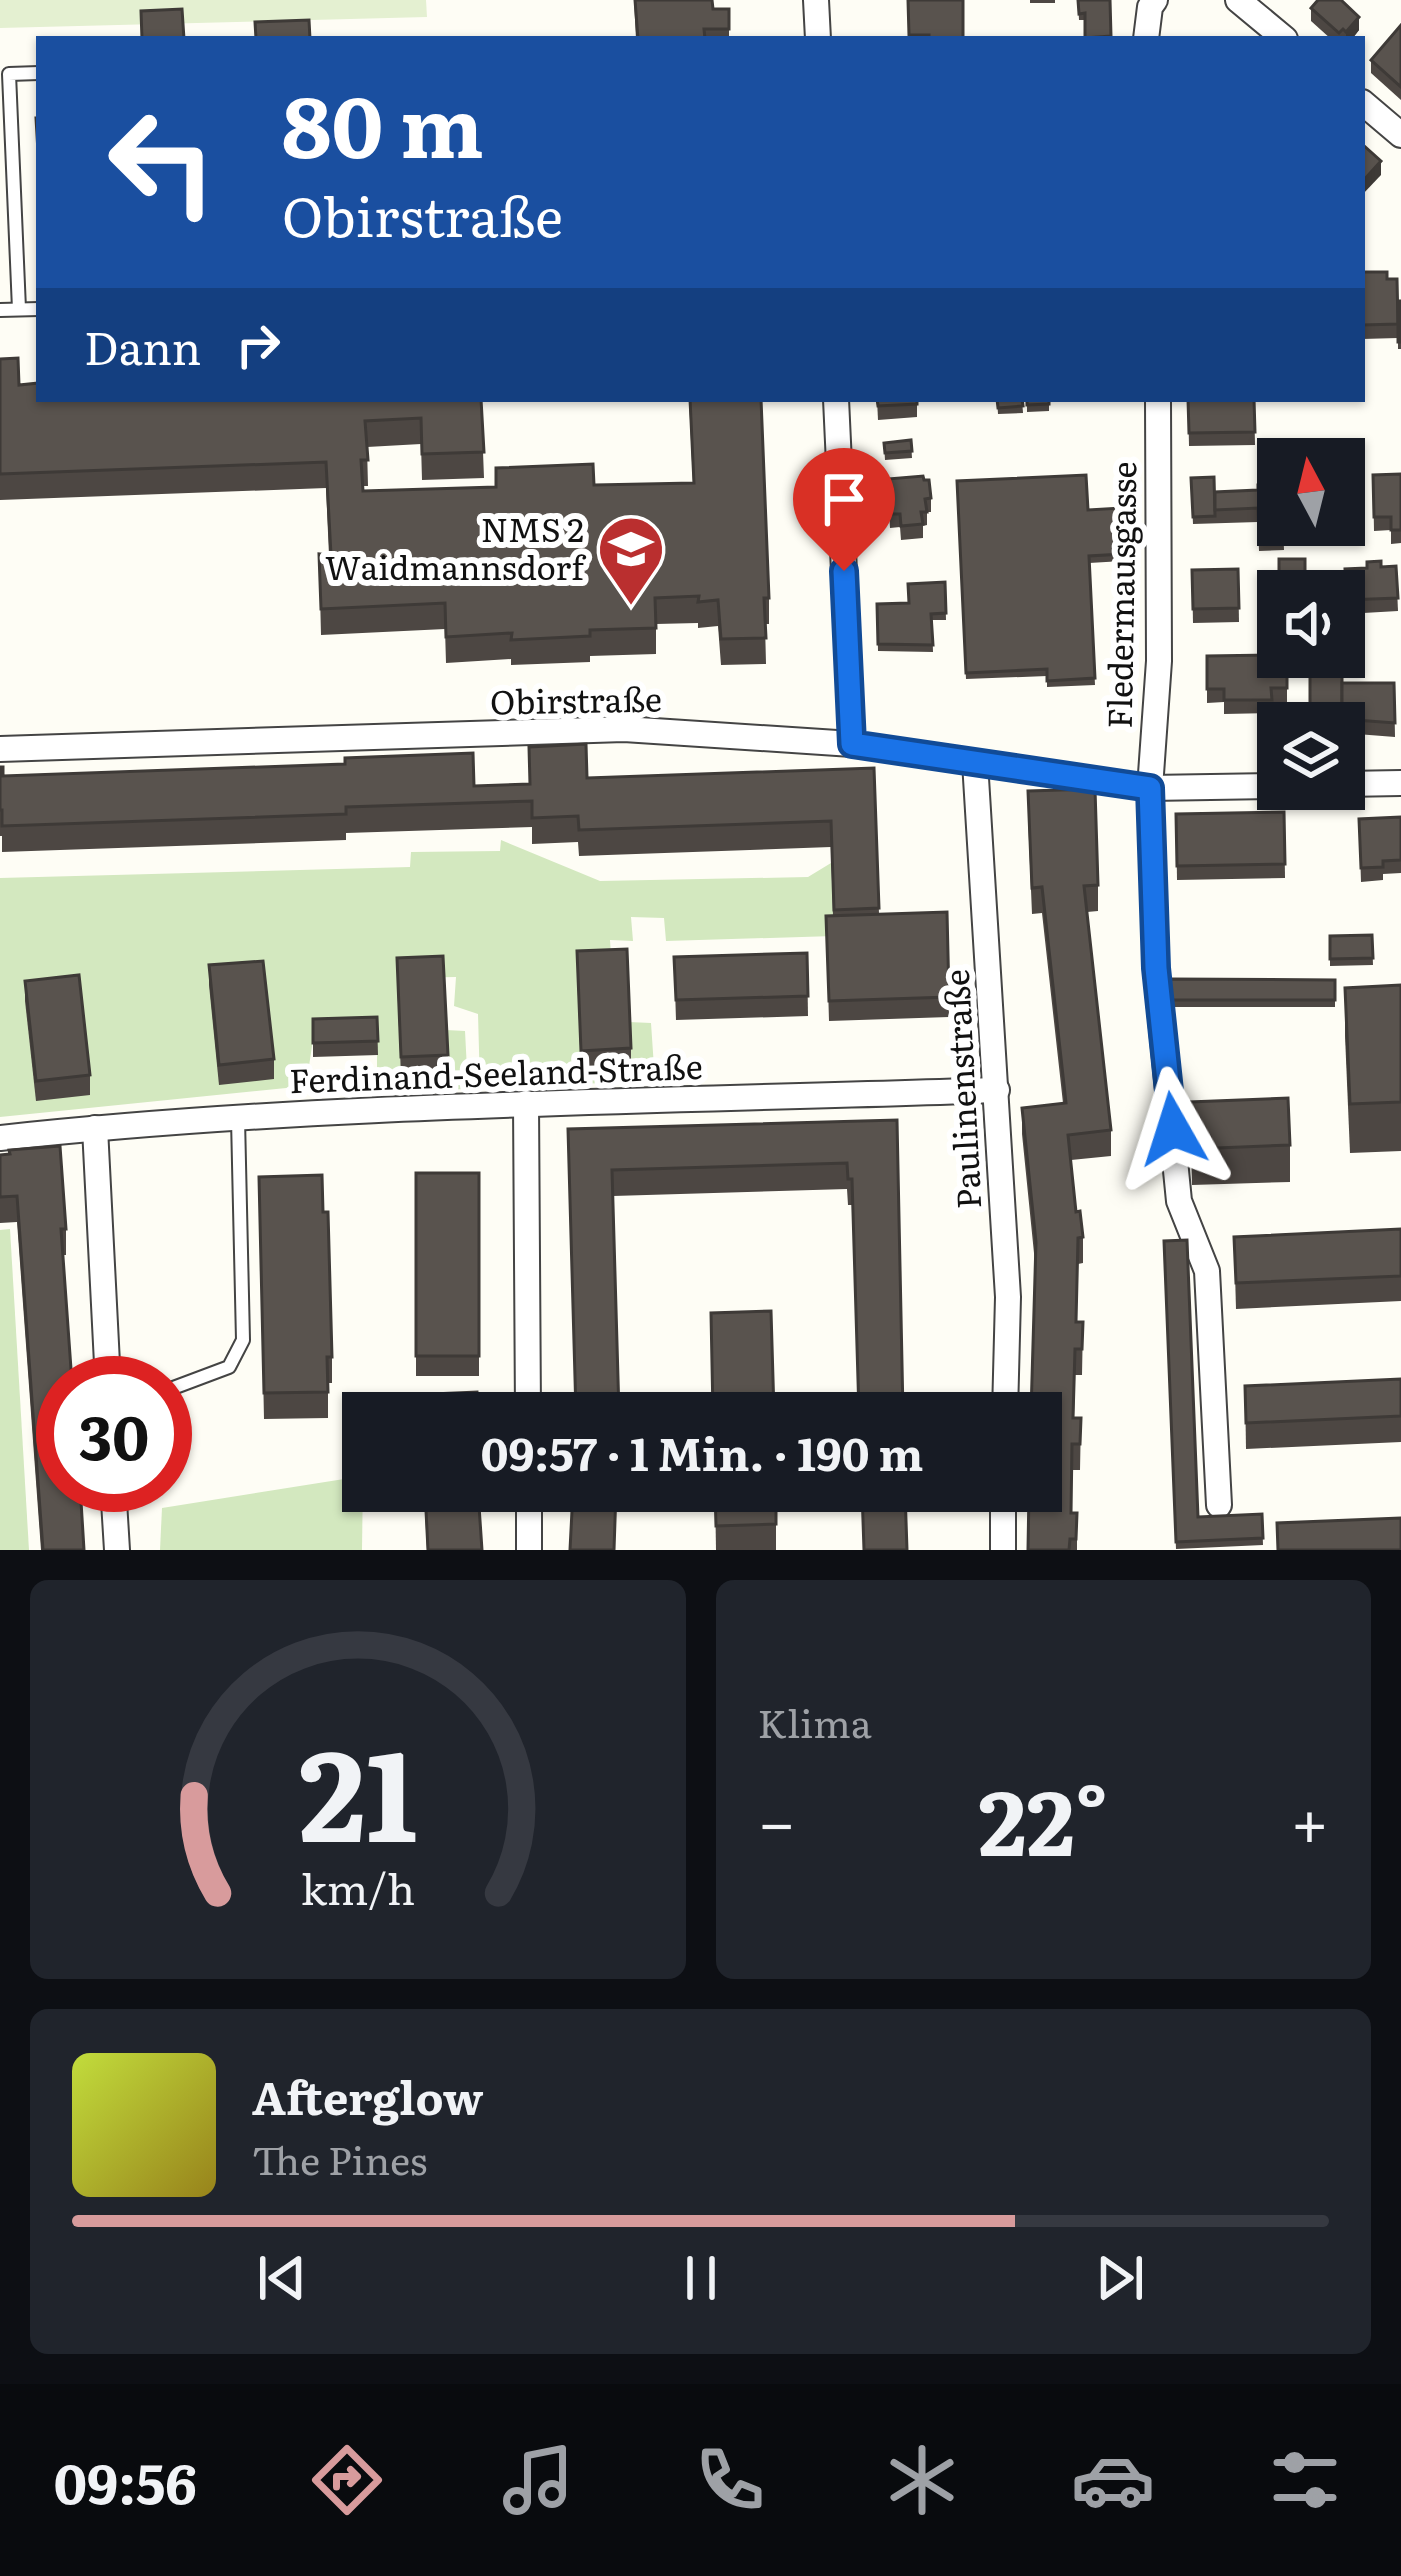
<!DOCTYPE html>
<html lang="de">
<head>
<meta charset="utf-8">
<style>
	body { margin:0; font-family:Literata,serif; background:#20242c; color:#f1f3f6; height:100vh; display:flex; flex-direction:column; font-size:45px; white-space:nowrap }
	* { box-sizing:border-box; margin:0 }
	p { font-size:39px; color:#9ea1a6 }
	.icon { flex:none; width:66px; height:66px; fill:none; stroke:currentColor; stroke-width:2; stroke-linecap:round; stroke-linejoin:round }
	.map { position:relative; height:1550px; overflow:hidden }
	.side { display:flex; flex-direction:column; gap:30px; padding:30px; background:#0d0f14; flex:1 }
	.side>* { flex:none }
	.hud { position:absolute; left:36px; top:36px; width:1329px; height:366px; border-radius:0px; box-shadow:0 3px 9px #0004; background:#1a4fa0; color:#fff; overflow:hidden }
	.needle { width:78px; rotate:353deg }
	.buttons { position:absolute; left:1257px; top:438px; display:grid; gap:24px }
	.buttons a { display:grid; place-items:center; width:108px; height:108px; border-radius:0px; background:#171b24; box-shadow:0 3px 9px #0004; font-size:60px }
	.speed { position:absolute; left:36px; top:1356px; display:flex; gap:24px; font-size:60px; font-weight:700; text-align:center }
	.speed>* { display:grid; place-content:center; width:156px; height:156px; border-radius:50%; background:#171b24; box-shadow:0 3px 9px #0004; line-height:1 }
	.speed .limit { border:18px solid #d22; background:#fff; color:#111 }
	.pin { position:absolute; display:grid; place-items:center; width:102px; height:102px; color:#fff; margin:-123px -51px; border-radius:50% 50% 50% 0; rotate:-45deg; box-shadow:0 0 12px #0007 }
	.pin .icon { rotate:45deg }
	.me { position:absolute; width:132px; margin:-66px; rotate:354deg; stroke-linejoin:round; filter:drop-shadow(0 0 9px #0008) }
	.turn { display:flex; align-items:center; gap:42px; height:252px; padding:0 48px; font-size:54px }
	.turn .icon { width:156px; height:156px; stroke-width:2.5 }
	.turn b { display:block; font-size:84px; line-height:102px }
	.then { display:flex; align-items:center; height:114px; padding:0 48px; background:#0003; gap:24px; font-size:45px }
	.big { font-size:90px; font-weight:700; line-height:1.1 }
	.side .widget { flex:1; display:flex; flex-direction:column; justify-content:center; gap:18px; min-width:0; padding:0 42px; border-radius:18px; background:#20242c }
	.side .dial { align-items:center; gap:0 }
	.dial svg { height:312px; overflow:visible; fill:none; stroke:#363941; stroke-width:7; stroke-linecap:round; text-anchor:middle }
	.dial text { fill:#f1f3f6; stroke:none }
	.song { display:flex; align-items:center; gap:36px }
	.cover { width:144px; height:144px; border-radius:18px; background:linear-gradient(135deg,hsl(70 70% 55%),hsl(50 70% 35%)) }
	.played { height:12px; border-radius:6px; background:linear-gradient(90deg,#d89b9c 75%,#363941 75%) }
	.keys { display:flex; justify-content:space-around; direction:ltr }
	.heat { display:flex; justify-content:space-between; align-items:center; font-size:66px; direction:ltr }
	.side .tiles { flex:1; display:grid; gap:30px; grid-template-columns:1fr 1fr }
	.widget:last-child { grid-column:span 2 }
	.trip { position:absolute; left:342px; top:1392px; width:720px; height:120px; border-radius:0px; background:#171b24; box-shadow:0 3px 9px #0004; font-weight:700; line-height:120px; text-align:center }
	.dock { display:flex; height:192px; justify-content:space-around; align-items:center; background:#090b0e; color:#9ea1a6 }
	.dock .icon { width:84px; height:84px }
	.dock .active { color:#d89b9c }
	.dock b { font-size:54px; color:#f1f3f6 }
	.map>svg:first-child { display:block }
	.green { fill:#d3e8bf }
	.pitch { fill:#e4f0d1 }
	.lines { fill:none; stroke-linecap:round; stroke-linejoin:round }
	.service-casing { stroke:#444; stroke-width:16 }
	.minor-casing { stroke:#444; stroke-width:28 }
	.service { stroke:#fff; stroke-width:12 }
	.minor { stroke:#fff; stroke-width:24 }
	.wall { fill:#4d4743 }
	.shaded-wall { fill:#3e3a37 }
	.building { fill:#59534e; stroke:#3e3a37; stroke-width:3 }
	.route-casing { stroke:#114b97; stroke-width:30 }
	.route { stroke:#1a73e8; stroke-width:21 }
	.labels { text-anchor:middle; stroke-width:12; stroke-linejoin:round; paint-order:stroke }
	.poi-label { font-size:33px; fill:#111; stroke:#fff; text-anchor:end }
	.street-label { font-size:33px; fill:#111; stroke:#fff }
</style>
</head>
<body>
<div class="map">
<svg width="1401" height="1550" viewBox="0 0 1401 1550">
	<rect width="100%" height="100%" fill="#fefdf5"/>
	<g class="green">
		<path d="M501,840L600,881L808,877L831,863L834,936L666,941L664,918L631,917L633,941L610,940L612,970L629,1022L651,1023L655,1082L480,1086L478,1014L454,1006L456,977L398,978L401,1076L446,1030L465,1031L468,1089L377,1091V1031L314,1033L306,1086L0,1117V878L410,867L411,852L500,851Z"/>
		<path d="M10,1229L29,1550H0V1230Z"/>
		<path d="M363,1476L362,1550H160L162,1508Z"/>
	</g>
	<path class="pitch" d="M0,0H426L427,17L0,28Z"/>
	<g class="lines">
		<g class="service-casing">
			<g id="service">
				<path d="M19,309L9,74L39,73"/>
				<path d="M0,310L39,309"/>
				<path d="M165,1391L229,1367L243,1340L238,1119"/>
			</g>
		</g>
		<g class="minor-casing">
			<g id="minor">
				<path d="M816,0L818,39"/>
				<path d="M1238,0L1285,39"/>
				<path d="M1146,39L1150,7L1155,0"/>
				<path d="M1362,102L1401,135"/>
				<path d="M836,399L852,744"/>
				<path d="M1158,399L1159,661L1150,788L1156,968L1179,1201L1207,1271L1219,1505"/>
				<path d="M0,749L624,729L852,744L1150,788L1278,786"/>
				<path d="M975,762L1008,1297L1005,1413"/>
				<path d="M1344,784L1401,783"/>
				<path d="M526,1103L528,1413"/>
				<path d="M95,1128L108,1383"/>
				<path d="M0,1138C331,1102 664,1102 997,1090"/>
				<path d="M113,1485L117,1550"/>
				<path d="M529,1491V1550"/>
				<path d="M1003,1550V1491"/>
			</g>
		</g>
		<use href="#service" class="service"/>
		<use href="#minor" class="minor"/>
	</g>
	<g class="wall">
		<path d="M634,0H712L713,9H729V39H636Z"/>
		<path d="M908,0L963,39H908Z"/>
		<rect x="1030" y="0" width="25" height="3"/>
		<path d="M1078,0H1110L1111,39H1085V20H1079Z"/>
		<path d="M1311,8L1359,30L1352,39H1331L1311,21Z"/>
		<path d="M1401,25V100L1371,73V60Z"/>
		<path d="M36,118H39L38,178L36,144Z"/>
		<path d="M1362,272L1387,279L1398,301H1401V349H1398V338L1362,339Z"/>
		<path d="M0,359L19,385L39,399H481L484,478L422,480L421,444L367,447L368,486H363V491L693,483L689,399H761L769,598V624H765L766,664L721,665L718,626L698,628V623L656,624V654L590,656V662L511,665V659L446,663L445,629L321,635L319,554L329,555L326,488L0,500Z"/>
		<path d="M877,399H917V417L878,420Z"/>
		<path d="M997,399H1022L1023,413L998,414Z"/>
		<path d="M1027,399H1049V411L1027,412Z"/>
		<path d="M1188,399H1254L1255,445L1189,446Z"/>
		<path d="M911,440L912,458L885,460L884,443Z"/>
		<path d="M1401,474V543L1391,544V530L1374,531L1373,475Z"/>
		<path d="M1191,478L1215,496L1258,490L1283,525L1284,550L1259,551L1258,522L1193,524Z"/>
		<path d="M887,479L931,498V512H927V525L923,526V538L901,540L900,527L890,528Z"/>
		<path d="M957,481L1088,510L1123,554V561L1089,563L1095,685L1047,687V676L966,679Z"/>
		<rect x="1306" y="525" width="20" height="13"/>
		<rect x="1279" y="559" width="26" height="32"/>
		<path d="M1396,566L1398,611L1346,614L1345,569Z"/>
		<path d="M1238,569L1239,622L1193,623L1192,570Z"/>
		<path d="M945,582L946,620H932L933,652L878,651L877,604L909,603Z"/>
		<path d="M1207,656L1287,657V702H1272V713L1224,714V702L1207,703Z"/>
		<path d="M1310,657L1342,697L1394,683L1395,737L1344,733L1342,712H1310Z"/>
		<path d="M0,767L3,776L474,786L529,784L587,778L874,768L879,914L947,912L949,1017L829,1021L826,916H833L831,847L579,856L578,842L532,844V827L346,833V840L2,852V836H0Z"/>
		<path d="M1284,812L1285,878L1177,880L1176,814Z"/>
		<path d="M1028,817L1098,885V911L1087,912L1111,1130V1156L1071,1160L1076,1212L1083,1237V1263L1078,1264L1076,1322H1083L1082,1375H1075L1074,1418H1081L1080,1470H1072L1071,1513H1077V1550H1028L1035,1263L1022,1134V1108L1063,1103L1042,913L1032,914Z"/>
		<path d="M1401,817V873L1383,874V880L1361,882L1359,819Z"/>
		<path d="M1372,935L1373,965L1330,966V936Z"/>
		<path d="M807,953L808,1016L676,1020L674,957Z"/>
		<path d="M209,965L274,1059V1079L219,1085L209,985Z"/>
		<path d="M577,971L631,1048V1068L581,1070Z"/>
		<path d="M397,978L448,1055V1075L401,1077Z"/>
		<path d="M1170,979L1335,980V1007H1169Z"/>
		<path d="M25,981L90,1075V1095L36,1101L25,1001Z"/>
		<path d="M1401,985V1151L1350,1153L1345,1036V988Z"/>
		<path d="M377,1017L378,1055L313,1057V1019Z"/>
		<path d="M1190,1102L1290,1145V1182L1192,1185Z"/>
		<path d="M897,1120L852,1205H848L847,1189L613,1196L568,1155Z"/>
		<path d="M0,1155L66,1229V1255H63L84,1550H41L17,1222L0,1223Z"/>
		<rect x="416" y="1173" width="63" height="203"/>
		<path d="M259,1177L323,1212L332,1357V1383H328V1418L264,1419Z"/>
		<path d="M1401,1229V1301L1236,1309L1234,1237Z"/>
		<path d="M1164,1241L1198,1517L1262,1514L1263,1545L1176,1549Z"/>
		<path d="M1401,1379V1442L1246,1449L1245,1386Z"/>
		<path d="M414,1491H478L482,1550H427L425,1511H415Z"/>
		<path d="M715,1491H776V1550H716Z"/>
	</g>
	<g class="shaded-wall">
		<path d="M1359,17V30L1352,39H1346V32Z"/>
		<path d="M1381,161V175L1362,195V182Z"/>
	</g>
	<g class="building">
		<path d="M635,0H712L713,9H729V29H704L705,39H638Z"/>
		<path d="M908,0H963V39H929V35H909Z"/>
		<path d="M1078,0H1110L1111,36L1085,38V13L1079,14Z"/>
		<path d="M1318,0H1341L1359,17L1346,32L1343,29L1339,33L1311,8Z"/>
		<path d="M182,9L184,39H142L141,11Z"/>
		<path d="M309,20L310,39H256L255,22Z"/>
		<path d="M1401,25V87L1371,60Z"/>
		<path d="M36,118H39V152H38Z"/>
		<path d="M1362,144L1381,161L1362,182Z"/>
		<path d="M1362,272H1387V279H1397L1398,324L1362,325Z"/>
		<rect x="1398" y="301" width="3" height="41"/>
		<path d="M18,358L19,385L39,383V399H481L484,452L422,454L421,418L365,421L368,460H361L363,491L496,487V468L593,464L594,485L694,483L690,399H761L769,598H764L766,638L721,639L718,600L698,602L699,596L655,598L656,628L590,630V636L511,640L512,633L446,637L445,603L321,609L319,554L331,555L326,462L0,474V359Z"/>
		<path d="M877,399H917V404L878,406Z"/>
		<path d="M997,399H1022L1023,406L998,408Z"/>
		<path d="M1027,399H1049V404L1027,405Z"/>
		<path d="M1188,399H1254L1255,432L1189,433Z"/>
		<path d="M911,440L912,451L885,453L884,443Z"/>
		<path d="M1401,474V530H1391V517H1374L1373,475Z"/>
		<path d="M1086,475L1088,510L1121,508L1123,554L1089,556L1095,678L1047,681V669L966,673L957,481Z"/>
		<path d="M923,476L924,480H929L931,498L925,499L927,512H921L923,524L901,526L900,514H890L887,479Z"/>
		<path d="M1214,477L1215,516L1193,517L1191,478Z"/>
		<path d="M1278,484V525H1283L1284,536L1259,537L1258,508L1215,510V492L1258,490V485Z"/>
		<path d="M1306,525H1326V531L1306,532Z"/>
		<rect x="1279" y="559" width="26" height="26"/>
		<path d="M1381,561V567L1396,566L1398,598L1346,600L1345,569L1367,568V562Z"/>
		<path d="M1238,569L1239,608L1193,609L1192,570Z"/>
		<path d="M945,582L946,613L931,614L933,645L878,644L877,604L909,603L908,584Z"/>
		<path d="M1278,655V657H1287V688H1271L1272,700H1224V689H1207V656Z"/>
		<rect x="1310" y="657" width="32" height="48"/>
		<path d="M1342,683H1394L1395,723L1342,719Z"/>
		<path d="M586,744L587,778L874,768L879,908L834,910L831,821L579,830L578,816L532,818V801L346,807V814L2,826V810H0V767H3V776L345,764V758L473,753L474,786L530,784L529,747Z"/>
		<path d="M1095,789L1098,885L1084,886L1111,1130L1068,1135L1076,1212L1080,1211L1083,1237L1078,1238L1076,1322H1083L1082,1349H1075L1073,1418H1081L1080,1444H1072L1071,1513H1077L1076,1539H1070L1069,1550H1028L1029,1491H1041V1413H1031L1036,1242L1022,1108L1066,1103L1042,887L1032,888L1028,791Z"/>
		<path d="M1284,812L1285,864L1177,866L1176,814Z"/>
		<path d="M1401,817V860L1383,861V867L1361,868L1359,819Z"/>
		<path d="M947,912L949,997L829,1001L826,916Z"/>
		<path d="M1372,935L1373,958L1330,959V936Z"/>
		<path d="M627,949L631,1048L581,1051L577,951Z"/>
		<path d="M807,953L808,996L676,1000L674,957Z"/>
		<path d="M443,956L448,1055L401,1057L397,958Z"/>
		<path d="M263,961L274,1059L219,1065L209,965Z"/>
		<path d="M79,975L90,1075L36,1081L25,981Z"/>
		<path d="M1170,979L1335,980V1000H1169Z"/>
		<path d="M1401,985V1102L1350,1104L1345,988Z"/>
		<path d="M377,1017L378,1041L313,1043V1019Z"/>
		<path d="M1288,1098L1290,1145L1192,1149L1190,1102Z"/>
		<path d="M897,1120L903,1413H859L852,1179H848L847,1163L612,1170L619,1413H576L568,1129Z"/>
		<path d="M60,1146L66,1229H61L72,1383H63V1485H80L84,1550H43L17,1196L0,1197V1155L10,1154L9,1150Z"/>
		<rect x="416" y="1173" width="63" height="183"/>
		<path d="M322,1175L323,1212H328L332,1357H327L328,1392L264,1393L259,1177Z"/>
		<path d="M1401,1229V1276L1236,1283L1234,1237Z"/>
		<path d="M1187,1240L1198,1517L1262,1514L1263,1538L1176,1542L1164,1241Z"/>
		<path d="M771,1311L774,1413H713L711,1313Z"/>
		<path d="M1401,1379V1416L1246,1423L1245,1386Z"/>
		<path d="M477,1392L478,1411H473V1413H411L410,1395Z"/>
		<path d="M425,1491H478L482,1550H428Z"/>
		<path d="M573,1491H616L614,1550H570Z"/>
		<path d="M715,1491H776V1524L716,1526Z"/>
		<path d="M862,1491H905L907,1550H864Z"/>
		<path d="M1401,1518V1550H1278L1277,1523Z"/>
	</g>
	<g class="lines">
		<g class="route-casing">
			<path id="route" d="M844,571L852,744L1150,788L1156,968L1173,1129"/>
		</g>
		<use href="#route" class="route"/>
	</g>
	<defs>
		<g id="school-pin" transform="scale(3.45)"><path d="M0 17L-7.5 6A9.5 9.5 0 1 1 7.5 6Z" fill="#ba2f2f" stroke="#fff"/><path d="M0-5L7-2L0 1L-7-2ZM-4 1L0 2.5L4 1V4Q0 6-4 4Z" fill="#fff"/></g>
	</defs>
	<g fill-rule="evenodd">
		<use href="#school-pin" x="631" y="549"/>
	</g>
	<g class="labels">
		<g class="poi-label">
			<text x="584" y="542">NMS 2<tspan x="584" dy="38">Waidmannsdorf</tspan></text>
		</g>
		<g class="street-label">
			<text transform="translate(1122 595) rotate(-89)" y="12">Fledermausgasse</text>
			<text transform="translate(576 701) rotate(-1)" y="12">Obirstraße</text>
			<text transform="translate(496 1074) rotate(-2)" y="12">Ferdinand-Seeland-Straße</text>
			<text transform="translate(963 1089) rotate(-93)" y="12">Paulinenstraße</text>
		</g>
	</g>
</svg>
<div class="buttons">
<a><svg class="needle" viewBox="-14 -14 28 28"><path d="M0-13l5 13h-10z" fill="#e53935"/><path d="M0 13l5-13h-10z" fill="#9ea1a6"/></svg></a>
<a><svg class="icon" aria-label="sound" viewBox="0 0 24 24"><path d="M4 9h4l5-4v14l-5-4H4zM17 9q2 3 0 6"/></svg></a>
<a><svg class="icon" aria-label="layers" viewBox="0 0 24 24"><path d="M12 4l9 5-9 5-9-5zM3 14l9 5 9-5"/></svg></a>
</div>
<div class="speed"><div class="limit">30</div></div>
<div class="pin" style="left:844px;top:571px;background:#d93025"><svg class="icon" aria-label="arrive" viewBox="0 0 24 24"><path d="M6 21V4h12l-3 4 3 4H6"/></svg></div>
<svg class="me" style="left:1173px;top:1129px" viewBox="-20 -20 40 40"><path d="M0-17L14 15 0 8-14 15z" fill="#1a73e8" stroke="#fff" stroke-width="4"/></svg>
<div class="trip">09:57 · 1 Min. · 190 m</div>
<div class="hud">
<div class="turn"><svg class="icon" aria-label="left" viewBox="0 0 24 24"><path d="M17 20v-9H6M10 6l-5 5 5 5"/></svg><div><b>80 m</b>Obirstraße</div></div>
<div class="then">Dann<svg class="icon" aria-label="right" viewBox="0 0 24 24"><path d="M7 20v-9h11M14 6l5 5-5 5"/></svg></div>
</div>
</div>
<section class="side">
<div class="tiles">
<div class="widget dial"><svg viewBox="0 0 100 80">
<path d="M14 69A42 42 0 1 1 86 69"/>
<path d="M14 69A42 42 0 0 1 8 44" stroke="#d89b9c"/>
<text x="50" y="56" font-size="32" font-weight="700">21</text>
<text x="50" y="72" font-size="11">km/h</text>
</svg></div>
<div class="widget"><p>Klima</p>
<div class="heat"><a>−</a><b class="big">22°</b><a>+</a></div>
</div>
<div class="widget">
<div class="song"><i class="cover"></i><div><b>Afterglow</b><p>The Pines</p></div></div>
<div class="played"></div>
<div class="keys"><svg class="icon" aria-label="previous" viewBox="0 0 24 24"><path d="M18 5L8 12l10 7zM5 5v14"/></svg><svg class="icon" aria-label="pause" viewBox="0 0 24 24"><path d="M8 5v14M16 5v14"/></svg><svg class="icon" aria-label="next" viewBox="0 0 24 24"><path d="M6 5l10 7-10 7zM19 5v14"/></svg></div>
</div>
</div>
</section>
<nav class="dock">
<b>09:56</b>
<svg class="icon active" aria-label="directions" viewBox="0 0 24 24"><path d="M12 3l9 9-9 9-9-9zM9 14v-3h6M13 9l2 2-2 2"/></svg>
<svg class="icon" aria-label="music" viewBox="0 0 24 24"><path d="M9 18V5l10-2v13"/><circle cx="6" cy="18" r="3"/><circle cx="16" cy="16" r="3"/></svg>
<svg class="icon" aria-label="phone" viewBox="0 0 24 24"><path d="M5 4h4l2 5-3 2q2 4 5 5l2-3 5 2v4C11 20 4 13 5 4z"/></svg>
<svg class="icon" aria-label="climate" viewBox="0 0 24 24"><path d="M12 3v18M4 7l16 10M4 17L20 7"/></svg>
<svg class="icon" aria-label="car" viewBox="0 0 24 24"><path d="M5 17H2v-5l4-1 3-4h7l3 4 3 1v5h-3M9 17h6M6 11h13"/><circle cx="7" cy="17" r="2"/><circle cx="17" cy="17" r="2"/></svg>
<svg class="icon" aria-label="filters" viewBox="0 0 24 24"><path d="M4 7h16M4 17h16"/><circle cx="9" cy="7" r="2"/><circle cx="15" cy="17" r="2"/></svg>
</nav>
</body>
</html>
